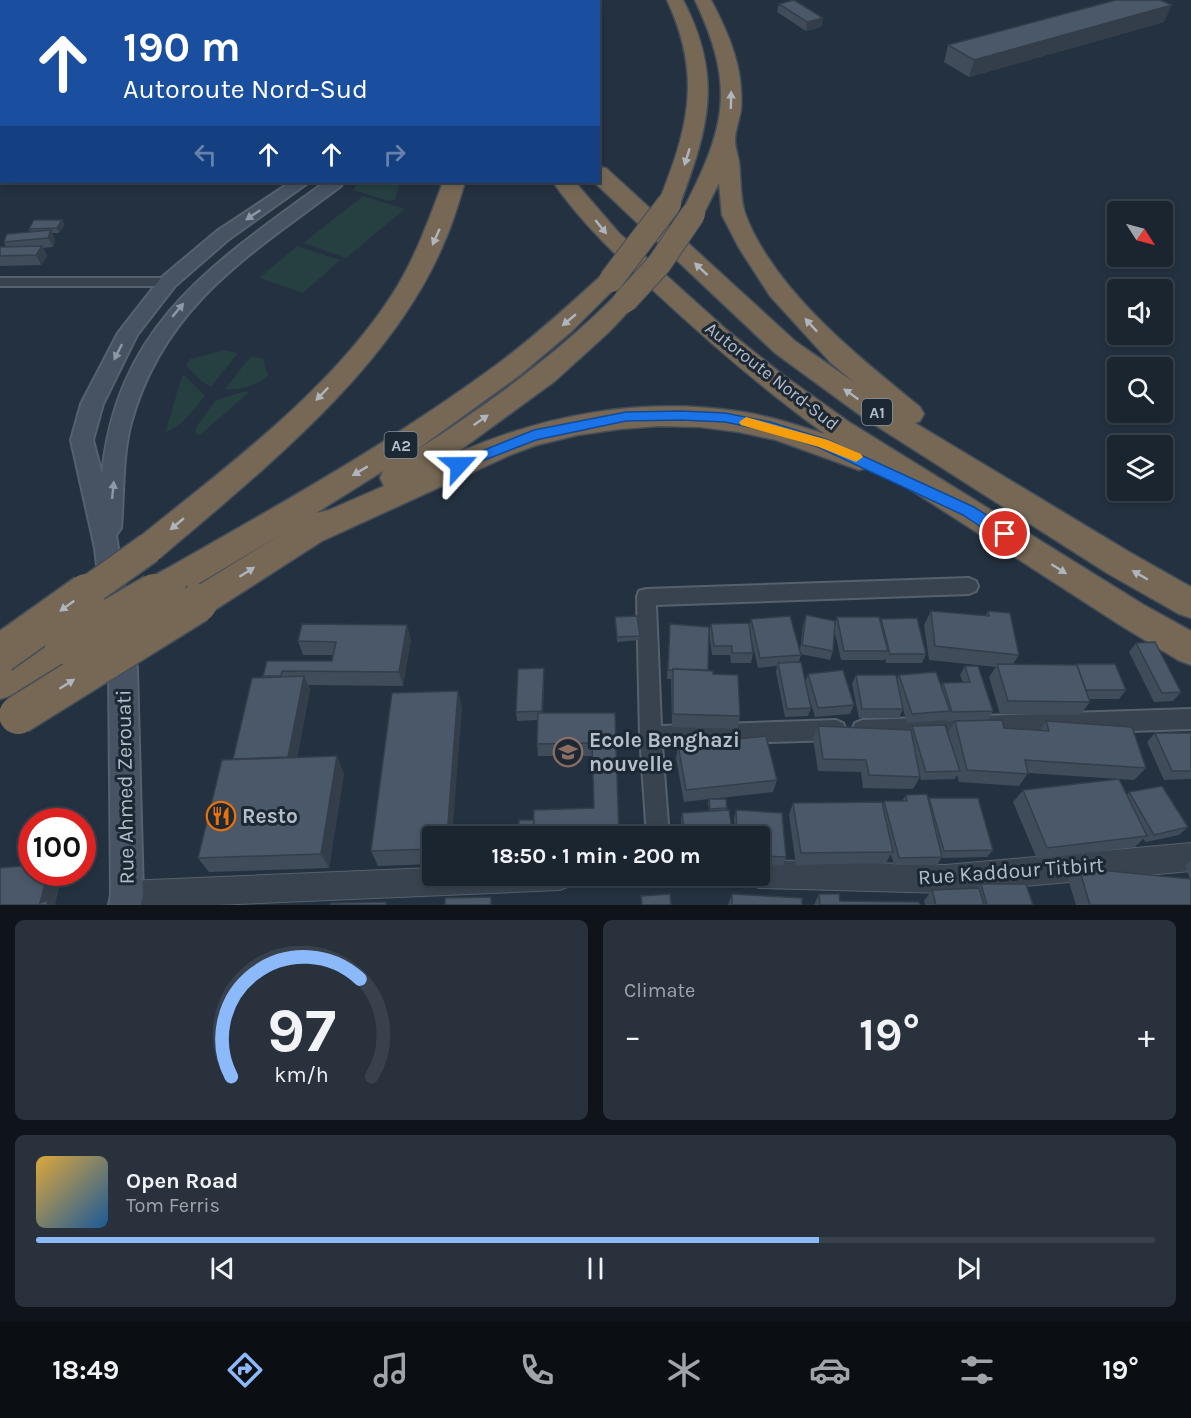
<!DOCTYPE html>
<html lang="en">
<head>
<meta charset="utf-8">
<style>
	body { margin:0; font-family:Karla,sans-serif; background:#28313c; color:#f1f3f6; height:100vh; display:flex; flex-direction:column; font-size:22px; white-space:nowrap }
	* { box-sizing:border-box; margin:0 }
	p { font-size:20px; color:#a0a5ab }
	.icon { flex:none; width:33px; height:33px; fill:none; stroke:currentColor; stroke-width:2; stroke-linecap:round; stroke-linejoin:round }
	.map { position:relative; height:905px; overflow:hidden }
	.sheet { display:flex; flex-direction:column; gap:15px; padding:15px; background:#0f141a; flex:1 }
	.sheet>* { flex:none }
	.guide { position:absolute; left:0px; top:0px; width:600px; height:183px; box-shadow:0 3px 9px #0003,0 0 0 2px #39424c; background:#1a4fa0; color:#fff; overflow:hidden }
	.needle { width:39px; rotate:126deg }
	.controls { position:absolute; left:1107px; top:201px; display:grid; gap:12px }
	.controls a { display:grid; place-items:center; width:66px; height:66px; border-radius:6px; background:#1b2530; box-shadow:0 3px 9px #0003,0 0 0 2px #39424c; font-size:30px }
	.speed { position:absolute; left:18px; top:808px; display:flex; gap:12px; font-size:30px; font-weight:700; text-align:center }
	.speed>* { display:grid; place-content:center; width:78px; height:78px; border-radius:50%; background:#1b2530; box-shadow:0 3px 9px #0003,0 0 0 2px #39424c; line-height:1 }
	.speed .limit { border:9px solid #d22; background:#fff; color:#111 }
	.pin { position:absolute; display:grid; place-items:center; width:51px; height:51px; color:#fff; margin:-26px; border:3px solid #fff; border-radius:50%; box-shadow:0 2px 6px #0007 }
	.me { position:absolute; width:66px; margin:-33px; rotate:66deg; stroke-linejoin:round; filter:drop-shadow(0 0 4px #0008) }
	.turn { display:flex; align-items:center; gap:21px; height:126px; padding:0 24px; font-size:27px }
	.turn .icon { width:78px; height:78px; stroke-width:2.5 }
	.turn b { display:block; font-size:42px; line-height:51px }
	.lanes { display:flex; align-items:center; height:57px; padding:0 24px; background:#0003; justify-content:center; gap:30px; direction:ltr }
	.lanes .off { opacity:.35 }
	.big { font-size:45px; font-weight:700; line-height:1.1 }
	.sheet .card { flex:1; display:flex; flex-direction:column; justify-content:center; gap:9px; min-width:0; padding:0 21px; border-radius:9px; background:#28313c }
	.sheet .dial { align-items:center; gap:0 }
	.dial svg { height:156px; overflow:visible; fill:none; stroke:#39424c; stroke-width:7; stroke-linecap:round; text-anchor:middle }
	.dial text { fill:#f1f3f6; stroke:none }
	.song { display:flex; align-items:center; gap:18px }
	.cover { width:72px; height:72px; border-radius:9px; background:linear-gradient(135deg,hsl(40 70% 55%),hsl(210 70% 35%)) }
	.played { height:6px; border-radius:3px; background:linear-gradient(90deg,#8bb9fa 70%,#39424c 70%) }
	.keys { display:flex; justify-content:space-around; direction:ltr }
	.heat { display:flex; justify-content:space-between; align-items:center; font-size:33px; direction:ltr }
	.sheet .tiles { flex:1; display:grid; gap:15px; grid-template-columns:1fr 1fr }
	.card:last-child { grid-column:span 2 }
	.trip { position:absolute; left:422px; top:826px; width:348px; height:60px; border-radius:6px; background:#1b2530; box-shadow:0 3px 9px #0003,0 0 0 2px #39424c; font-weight:700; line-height:60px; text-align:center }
	.tabs { display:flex; height:96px; justify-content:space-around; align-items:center; background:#0b0f13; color:#a0a5ab }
	.tabs .icon { width:42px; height:42px }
	.tabs .selected { color:#8bb9fa }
	.tabs b { font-size:27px; color:#f1f3f6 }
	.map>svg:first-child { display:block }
	.green { fill:#263f41 }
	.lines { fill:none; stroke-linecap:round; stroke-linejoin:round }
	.minor-casing { stroke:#56616d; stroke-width:4 }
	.tertiary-casing { stroke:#56616d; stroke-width:2 }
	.secondary-casing { stroke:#56616d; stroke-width:4 }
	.motorway-casing { stroke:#434e5a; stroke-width:3 }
	.minor { fill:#39434f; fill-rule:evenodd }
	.tertiary { fill:#39434f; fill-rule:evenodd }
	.secondary { fill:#475263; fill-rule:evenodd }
	.motorway { fill:#766855; fill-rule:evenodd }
	.motorway-bridge-far2-casing { stroke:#434e5a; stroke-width:26; stroke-linecap:butt }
	.motorway-bridge-far1-casing { stroke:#434e5a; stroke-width:33; stroke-linecap:butt }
	.motorway-bridge-casing { stroke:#434e5a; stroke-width:41; stroke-linecap:butt }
	.motorway-bridge-far2 { stroke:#766855; stroke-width:24 }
	.motorway-bridge-far1 { stroke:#766855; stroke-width:30 }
	.motorway-bridge { stroke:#766855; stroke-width:38 }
	.wall { fill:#404c5a }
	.shaded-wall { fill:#343e4a }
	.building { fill:#4a5869; stroke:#343e4a; stroke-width:1.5 }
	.oneway { fill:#afb5be }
	.oneway2 { fill:#8e98a6 }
	.route { fill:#1a73e8; stroke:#114b97; stroke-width:1.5 }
	.slow { fill:#f59e0b }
	.labels { text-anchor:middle; stroke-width:6; stroke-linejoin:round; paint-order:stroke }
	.shield { fill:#1d2835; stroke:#87919d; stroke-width:1.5 }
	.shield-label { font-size:16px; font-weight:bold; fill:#b5beca }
	.street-label { font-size:18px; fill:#b5beca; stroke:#1d2835 }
	.near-poi-label { font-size:21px; font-weight:bold; fill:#b5beca; stroke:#1d2835; text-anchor:start }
	.near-street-label { font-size:21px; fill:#b5beca; stroke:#1d2835 }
</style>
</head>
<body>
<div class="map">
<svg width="1191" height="905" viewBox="0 0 1191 905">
	<rect width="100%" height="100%" fill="#243140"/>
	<g class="green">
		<path d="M360,182H400L395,200L389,201L353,190Z"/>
		<path d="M363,196L405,209L346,258L303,243Z"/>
		<path d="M297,246L340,260L303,293L259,278Z"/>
		<path d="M224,350L238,353L211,387L201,381L186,365L190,359Z"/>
		<path d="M251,356L263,359L268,375C258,386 239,391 225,389Z"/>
		<path d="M184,375L205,396L182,423L165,433L182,376Z"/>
		<path d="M246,391L248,393L200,435L196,434V427L216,400Z"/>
	</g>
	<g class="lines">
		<g class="minor-casing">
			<g id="minor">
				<path d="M0,278H168L175,282L168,286H0Z"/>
				<path d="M969,578L976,581L978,586L976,591L969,594L656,605L661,726L836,720L843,723L846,730L843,737L836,740L662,745L669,837H647L640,736L637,597L639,591L646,589Z"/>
				<path d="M1191,709V729L862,740L855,737L852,730L855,723L862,720Z"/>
			</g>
		</g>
		<g class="tertiary-casing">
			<g id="tertiary">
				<path d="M1191,843V871L945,893L759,888L749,884L746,876H759V860L945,865Z"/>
				<path d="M432,868V876H574L570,886L560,890L216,905H118L113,895L117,885L127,881Z"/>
			</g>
		</g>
		<g class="secondary-casing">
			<g id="secondary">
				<path d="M377,0H389L390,2H377Z"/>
				<path d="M291,182H309L229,239L175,286L137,335L103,404L93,440L102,475C117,324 213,264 325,182H343L341,186C250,254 163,306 131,423C122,457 124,494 121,528L116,535L137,669L143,895L141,905H109L111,895L109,669L95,548L71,440L81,404L118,333L161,278L217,231Z"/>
			</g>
		</g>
		<g class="motorway-casing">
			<g id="motorway">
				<rect x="436" y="0" width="16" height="2"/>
				<path d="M469,0H485L486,2H469Z"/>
				<path d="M667,0H683C723,77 709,126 680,204L677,209L669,211L661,209L658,204C688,129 703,77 667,0Z"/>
				<path d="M695,0H711C729,34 744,69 741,109C740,118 735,130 735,140C735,147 738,155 739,162C741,179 740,201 746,216C776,292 859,357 920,407L924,414L920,421L915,423L1131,553L1191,587V618L1179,614L1107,573L864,418L775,353L594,182H598V167L606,168L795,341L855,383L831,363L770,296L739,248L722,215L719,183L701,219L693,221L685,219L681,214C725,129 737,89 695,0Z"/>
				<path d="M443,182H465C459,201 454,220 446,238C395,366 263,470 161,557L149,561L137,557L133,548L137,539C227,466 333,389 395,290C416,256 429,219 443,182Z"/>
				<path d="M553,182H575L619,233L728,331L783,375L849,422L1144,605L1191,631V665L1178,660L1120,625L871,464L870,467L859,470L776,440L739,432L700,427L660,426L620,429L578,435L537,445L510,455L322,541L210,613L198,617L186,613L181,603L186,593L288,530L183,593L171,597L159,593L154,583L159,573C275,507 391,443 499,363C535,336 569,305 602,275L611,272L620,275L623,280L571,332L520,375L415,451C487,405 555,356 616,295L625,293L634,295L638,301L609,332L555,381L455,454C543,415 640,397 736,411C767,415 796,425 825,434C764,390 711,344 656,293C619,258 582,224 553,182ZM383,471L380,478L384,486L329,510L316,513Z"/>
				<path d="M64,630L77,634L82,645L77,656L13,695L0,699V664L51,634Z"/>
			</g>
		</g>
		<use href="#minor" class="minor"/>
		<use href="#tertiary" class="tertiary"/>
		<use href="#secondary" class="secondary"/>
		<use href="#motorway" class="motorway"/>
		<g class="motorway-bridge-far2-casing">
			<g id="motorway-bridge-far2">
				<path d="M611,280L669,204"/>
				<path d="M625,301L659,264L693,214"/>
			</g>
		</g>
		<g class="motorway-bridge-far1-casing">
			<g id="motorway-bridge-far1">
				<path d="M83,595L149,548"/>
				<path d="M151,595L171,583"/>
			</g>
		</g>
		<g class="motorway-bridge-casing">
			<g id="motorway-bridge">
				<path d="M64,645L154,593"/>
				<path d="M0,654L86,593"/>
				<path d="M18,715L198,603"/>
			</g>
		</g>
		<use href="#motorway-bridge-far2" class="motorway-bridge-far2"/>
		<use href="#motorway-bridge-far1" class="motorway-bridge-far1"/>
		<use href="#motorway-bridge" class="motorway-bridge"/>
	</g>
	<g class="wall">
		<path d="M779,4L823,18L821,27L806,31L777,12Z"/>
		<path d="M1164,22L969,77L944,62L948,45Z"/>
		<path d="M65,224L59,233H52L55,239L53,247L43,248L47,256L41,265L0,266V247H6L4,242L31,232L29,229Z"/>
		<path d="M931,611L985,616L988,611L1019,655L1013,664L1126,690L1119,699H1089L1090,702L1080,715L1000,714L989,677L996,667L929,660L924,625Z"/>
		<path d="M806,615L835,623L837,617L880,622L881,619L926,654L922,663H886L885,658L884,660H841L834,629L833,651L830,660L801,654L799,662L806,681L808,674L854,705L850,714L815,717L809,697L811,708L808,716L785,717L776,672L777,666L758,668L750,632L753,653L751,663H731L730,655H712L709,633L711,624L749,628L751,619L800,651L803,625Z"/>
		<path d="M615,617L640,636L639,640L617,642Z"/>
		<path d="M670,624L708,670L713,674L740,716L737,729L672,727L671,679H667Z"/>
		<path d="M411,639L403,686L308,685L310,690L297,758L344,773L329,868L209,872L198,858L263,677V676L267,661H332L333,655H303L298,641Z"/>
		<path d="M1136,643L1181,692L1173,701L1154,702L1129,652Z"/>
		<path d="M965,666L993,711L988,720L947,721L946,718L945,720L907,723L903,709L899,718H859L852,684L856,675L897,679L899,675L941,686L943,683L963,682L960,675Z"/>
		<path d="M544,668L543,713H615L619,837L534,820L594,808L592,756H538L537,744L538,720L517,721L516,712Z"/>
		<path d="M458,691L462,709L432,837V864L378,866L371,851Z"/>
		<path d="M955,721L1004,728L1040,730L1046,721L1146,768L1134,780L1028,773L1019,786L959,782L957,775L955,779L921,780L920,777L913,789L863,788L861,772L818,771L813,738L818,726L910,730L912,726L948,733Z"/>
		<path d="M1155,733H1191V779L1164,780L1147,742Z"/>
		<path d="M678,745L777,780L773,792L711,799L727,808L733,837H683L681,821L682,813L709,811L708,803L709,799L684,802L676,758Z"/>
		<path d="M1023,790L1127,795L1129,792L1188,827L1179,835L1146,842L1143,839L1135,847L1037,859L1013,802Z"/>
		<path d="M906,795L928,801L929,798L993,850L987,857L941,858L937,865H894L891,854L886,863L796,865L789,815L793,803L883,805L884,801H902Z"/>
		<path d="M736,810L786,857L783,865L759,864V837H735L734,818Z"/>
		<path d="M1191,861V905H1076L1068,879L1079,868L1190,879L1185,866Z"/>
		<path d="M981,884L1033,905H925L924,901L932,890L978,888Z"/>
		<path d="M732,894L802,905H728Z"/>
		<path d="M819,894L840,901L920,905H814Z"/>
	</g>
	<g class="shaded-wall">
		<path d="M1172,5L1164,22L969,77L974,60Z"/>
		<path d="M823,18L821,27L806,31L807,22Z"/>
		<path d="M2,86V99L0,100V87Z"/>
		<path d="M62,220L65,224L59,233L57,228Z"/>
		<path d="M51,230L55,239L53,247L48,238Z"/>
		<path d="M42,246L47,256L41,265L36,255Z"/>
		<path d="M407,625L411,639L403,686L399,672Z"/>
		<path d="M544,668V677L543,720L542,711Z"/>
		<path d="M304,676L310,690L295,770L288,757Z"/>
		<path d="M458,691L462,709L452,837H447Z"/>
		<path d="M337,756L344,773L329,868L321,854Z"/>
		<path d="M48,873L63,874L55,905H42L40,903Z"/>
	</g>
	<g class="building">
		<path d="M794,0L823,18L807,22L779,4Z"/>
		<path d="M1116,0H1160L1172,5L974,60L948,45Z"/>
		<path d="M34,220H62L57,228L29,229Z"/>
		<path d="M51,230L48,238L4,242L7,234Z"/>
		<path d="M42,246L36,255L0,256V247Z"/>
		<path d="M931,611L989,616L988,611L1010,613L1019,655L935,646Z"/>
		<path d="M806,615L835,621L833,651L802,645Z"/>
		<path d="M637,616L640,636L617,637L615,617Z"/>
		<path d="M790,616L801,655L760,658L751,619Z"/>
		<path d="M837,617H879L888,651H844Z"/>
		<path d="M917,618L926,654H890L881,619Z"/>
		<path d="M749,623L753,653H732V646H714L711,624Z"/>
		<path d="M302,624L407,625L399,672L282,671L281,676H263L267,661H332L336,642L298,641Z"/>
		<path d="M670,624L709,627L708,670L673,669V670H668Z"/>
		<path d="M1155,642L1181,692L1162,693L1136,643Z"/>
		<path d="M801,662L811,708L787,709L778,663Z"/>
		<path d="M997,664L1077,665L1090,702L1008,701Z"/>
		<path d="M1075,664H1115L1126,690H1086L1077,665Z"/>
		<path d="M965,666H978L993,711L952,712L943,683L970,682Z"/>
		<path d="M544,668L542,711L516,712L518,669Z"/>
		<path d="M673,669L713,671V674L738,675L740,716L673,714Z"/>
		<path d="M843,670L854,705L818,708L808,674Z"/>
		<path d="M936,672L950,711L912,714L899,675Z"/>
		<path d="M856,675H896L903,709H862Z"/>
		<path d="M304,676L288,757L233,759L252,678Z"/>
		<path d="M458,691L447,837H432V849L371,851L392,693Z"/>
		<path d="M538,713H615L619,837H533L534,810L594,808L592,743L537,744Z"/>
		<path d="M1002,720L1004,728L1049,731L1046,721L1132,727L1146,768L1025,760L1028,774L967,770L955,721Z"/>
		<path d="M945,725L960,771L926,772L912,726Z"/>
		<path d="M818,726L911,730L920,777L869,775L866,760L823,759Z"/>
		<path d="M1155,733H1191V771H1172Z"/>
		<path d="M766,736L777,780L686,790L678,745Z"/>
		<path d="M337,756L321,854L198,858L222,760Z"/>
		<path d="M1119,779L1147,836L1047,848L1023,790Z"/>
		<path d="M1162,786L1188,827L1154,835L1129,792Z"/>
		<path d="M927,794L942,857L899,858L884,801H907L906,795Z"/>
		<path d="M929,798H978L993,850L944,851Z"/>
		<path d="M709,799H726L727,808L710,809Z"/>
		<path d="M882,802L893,852L801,853L793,803Z"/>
		<path d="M729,810L733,837H685L682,813Z"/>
		<path d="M736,810L782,813L786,857L759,856V837H737Z"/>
		<path d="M519,820H534L533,837H518Z"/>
		<path d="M32,865V873H48L40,903L48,900L47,905H0V868Z"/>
		<path d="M1079,868L1191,879V905H1090Z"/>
		<path d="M981,884H1026L1033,905H987Z"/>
		<path d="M979,888L984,905H936L932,890Z"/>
		<path d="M670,894L671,905H642L641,896Z"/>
		<path d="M732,894L802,898V905H732Z"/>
		<path d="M819,894H839L840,901L919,902L920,905H820Z"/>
		<path d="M491,897V905H445V898Z"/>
		<path d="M386,902V905H330L331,903Z"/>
	</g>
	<defs><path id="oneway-solid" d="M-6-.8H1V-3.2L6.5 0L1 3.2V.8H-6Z" transform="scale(1.5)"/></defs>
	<g class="oneway">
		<use href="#oneway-solid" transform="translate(731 100) rotate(-89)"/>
		<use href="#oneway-solid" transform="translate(687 157) rotate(107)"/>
		<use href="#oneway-solid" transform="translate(601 227) rotate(51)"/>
		<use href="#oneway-solid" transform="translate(436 237) rotate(114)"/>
		<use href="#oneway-solid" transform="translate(701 269) rotate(-137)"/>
		<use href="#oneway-solid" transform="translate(569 320) rotate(140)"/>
		<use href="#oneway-solid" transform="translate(811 325) rotate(-133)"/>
		<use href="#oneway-solid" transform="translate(322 394) rotate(134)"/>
		<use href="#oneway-solid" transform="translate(851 394) rotate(-145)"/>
		<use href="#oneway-solid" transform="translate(481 420) rotate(-35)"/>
		<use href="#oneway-solid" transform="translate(360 471) rotate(149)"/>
		<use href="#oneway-solid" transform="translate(177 524) rotate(140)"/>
		<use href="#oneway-solid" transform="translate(1059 569) rotate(32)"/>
		<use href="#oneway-solid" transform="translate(247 572) rotate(-32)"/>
		<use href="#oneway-solid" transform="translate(1140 575) rotate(-150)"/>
		<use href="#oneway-solid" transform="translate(67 606) rotate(144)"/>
		<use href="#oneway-solid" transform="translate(67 684) rotate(-32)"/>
	</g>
	<g class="oneway2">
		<use href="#oneway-solid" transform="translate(253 215) rotate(146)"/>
		<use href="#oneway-solid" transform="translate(178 310) rotate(-50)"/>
		<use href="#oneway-solid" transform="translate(118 352) rotate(117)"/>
		<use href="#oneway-solid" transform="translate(113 490) rotate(-84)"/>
	</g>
	<path class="route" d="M681,411L725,413L770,422L828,440L974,507L1010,530L1012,534L1010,539H999L963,515L818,447L769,431L725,422L681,420L626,421L536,440L459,470L452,465L454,462L534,430L626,412Z"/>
	<path class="slow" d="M746,417L828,440L861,454L863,457L856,462L819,447L741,425L739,422Z"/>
	<defs>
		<g id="school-ring" transform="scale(1.5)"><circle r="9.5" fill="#1d2835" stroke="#8d6e63" stroke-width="1.5"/><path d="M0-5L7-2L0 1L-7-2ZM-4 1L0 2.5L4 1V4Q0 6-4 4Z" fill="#8d6e63"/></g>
		<g id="restaurant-ring" transform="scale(1.5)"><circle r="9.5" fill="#1d2835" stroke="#e8710a" stroke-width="1.5"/><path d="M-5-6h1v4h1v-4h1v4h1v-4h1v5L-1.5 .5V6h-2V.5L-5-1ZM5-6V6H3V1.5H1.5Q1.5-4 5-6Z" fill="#e8710a"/></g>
	</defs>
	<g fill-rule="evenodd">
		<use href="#school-ring" x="568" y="752"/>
		<use href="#restaurant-ring" x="221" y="816"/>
	</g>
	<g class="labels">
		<g class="shield">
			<rect x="862" y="399" width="30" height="26" rx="4.5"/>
			<rect x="384.5" y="432" width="33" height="26" rx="4.5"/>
		</g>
		<g class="shield-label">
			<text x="877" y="418">A1</text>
			<text x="401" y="451">A2</text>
		</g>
		<g class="street-label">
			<text transform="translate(772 376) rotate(38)" y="6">Autoroute Nord-Sud</text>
		</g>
		<g class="near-poi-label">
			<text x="589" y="747">Ecole Benghazi<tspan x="589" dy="24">nouvelle</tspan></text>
			<text x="242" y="823">Resto</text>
		</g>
		<g class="near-street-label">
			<text transform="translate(125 787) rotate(-91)" y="7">Rue Ahmed Zerouati</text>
			<text transform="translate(1011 871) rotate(-4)" y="7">Rue Kaddour Titbirt</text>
		</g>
	</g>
</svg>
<div class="controls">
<a><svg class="needle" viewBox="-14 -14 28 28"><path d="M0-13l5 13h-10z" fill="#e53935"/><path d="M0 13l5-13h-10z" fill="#a0a5ab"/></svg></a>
<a><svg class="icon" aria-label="sound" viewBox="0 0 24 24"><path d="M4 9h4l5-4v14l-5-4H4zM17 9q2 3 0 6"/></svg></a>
<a><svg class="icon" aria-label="search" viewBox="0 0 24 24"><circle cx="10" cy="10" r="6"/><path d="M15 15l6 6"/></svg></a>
<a><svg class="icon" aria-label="layers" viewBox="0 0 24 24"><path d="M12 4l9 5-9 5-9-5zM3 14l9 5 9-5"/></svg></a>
</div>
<div class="speed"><div class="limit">100</div></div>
<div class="pin" style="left:1005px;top:534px;background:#d93025"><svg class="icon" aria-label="arrive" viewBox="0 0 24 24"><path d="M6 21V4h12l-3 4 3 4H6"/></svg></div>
<svg class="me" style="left:459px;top:465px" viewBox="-20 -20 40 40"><path d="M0-17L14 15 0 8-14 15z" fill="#1a73e8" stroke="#fff" stroke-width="4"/></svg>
<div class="trip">18:50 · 1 min · 200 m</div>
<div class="guide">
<div class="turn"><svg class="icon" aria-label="ahead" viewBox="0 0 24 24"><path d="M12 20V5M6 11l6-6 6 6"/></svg><div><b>190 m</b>Autoroute Nord-Sud</div></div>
<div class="lanes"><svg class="icon off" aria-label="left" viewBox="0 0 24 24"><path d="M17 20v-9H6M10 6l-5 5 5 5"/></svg><svg class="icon" aria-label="ahead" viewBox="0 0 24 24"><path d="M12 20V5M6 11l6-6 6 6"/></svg><svg class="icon" aria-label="ahead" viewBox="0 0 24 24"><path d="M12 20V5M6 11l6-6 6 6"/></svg><svg class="icon off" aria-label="right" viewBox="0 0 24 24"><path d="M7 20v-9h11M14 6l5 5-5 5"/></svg></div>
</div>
</div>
<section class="sheet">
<div class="tiles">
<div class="card dial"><svg viewBox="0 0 100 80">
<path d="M14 69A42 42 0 1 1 86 69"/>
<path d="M14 69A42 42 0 0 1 80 19" stroke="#8bb9fa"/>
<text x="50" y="56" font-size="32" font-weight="700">97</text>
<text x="50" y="72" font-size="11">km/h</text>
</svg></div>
<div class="card"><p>Climate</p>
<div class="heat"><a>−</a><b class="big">19°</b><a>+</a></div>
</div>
<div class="card">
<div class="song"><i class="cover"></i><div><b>Open Road</b><p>Tom Ferris</p></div></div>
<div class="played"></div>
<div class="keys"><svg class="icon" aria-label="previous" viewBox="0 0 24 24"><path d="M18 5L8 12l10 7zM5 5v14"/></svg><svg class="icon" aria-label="pause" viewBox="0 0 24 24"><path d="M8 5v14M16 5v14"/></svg><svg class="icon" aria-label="next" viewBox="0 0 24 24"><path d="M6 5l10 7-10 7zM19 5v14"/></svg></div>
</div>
</div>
</section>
<nav class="tabs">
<b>18:49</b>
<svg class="icon selected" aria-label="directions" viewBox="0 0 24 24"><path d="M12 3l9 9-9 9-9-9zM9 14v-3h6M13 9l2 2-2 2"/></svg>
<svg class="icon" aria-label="music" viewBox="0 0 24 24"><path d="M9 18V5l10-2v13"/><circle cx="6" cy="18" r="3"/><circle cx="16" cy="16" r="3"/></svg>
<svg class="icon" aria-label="phone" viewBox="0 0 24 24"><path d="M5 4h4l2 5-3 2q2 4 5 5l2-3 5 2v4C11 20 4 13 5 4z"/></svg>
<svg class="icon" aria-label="climate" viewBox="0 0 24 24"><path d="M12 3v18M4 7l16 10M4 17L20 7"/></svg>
<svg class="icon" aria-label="car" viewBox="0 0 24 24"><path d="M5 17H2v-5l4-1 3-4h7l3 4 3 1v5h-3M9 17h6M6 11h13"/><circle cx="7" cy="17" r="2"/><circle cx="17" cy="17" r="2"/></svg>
<svg class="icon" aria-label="filters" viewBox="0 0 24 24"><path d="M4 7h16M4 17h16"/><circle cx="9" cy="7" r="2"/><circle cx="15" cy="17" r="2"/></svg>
<b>19°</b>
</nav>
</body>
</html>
